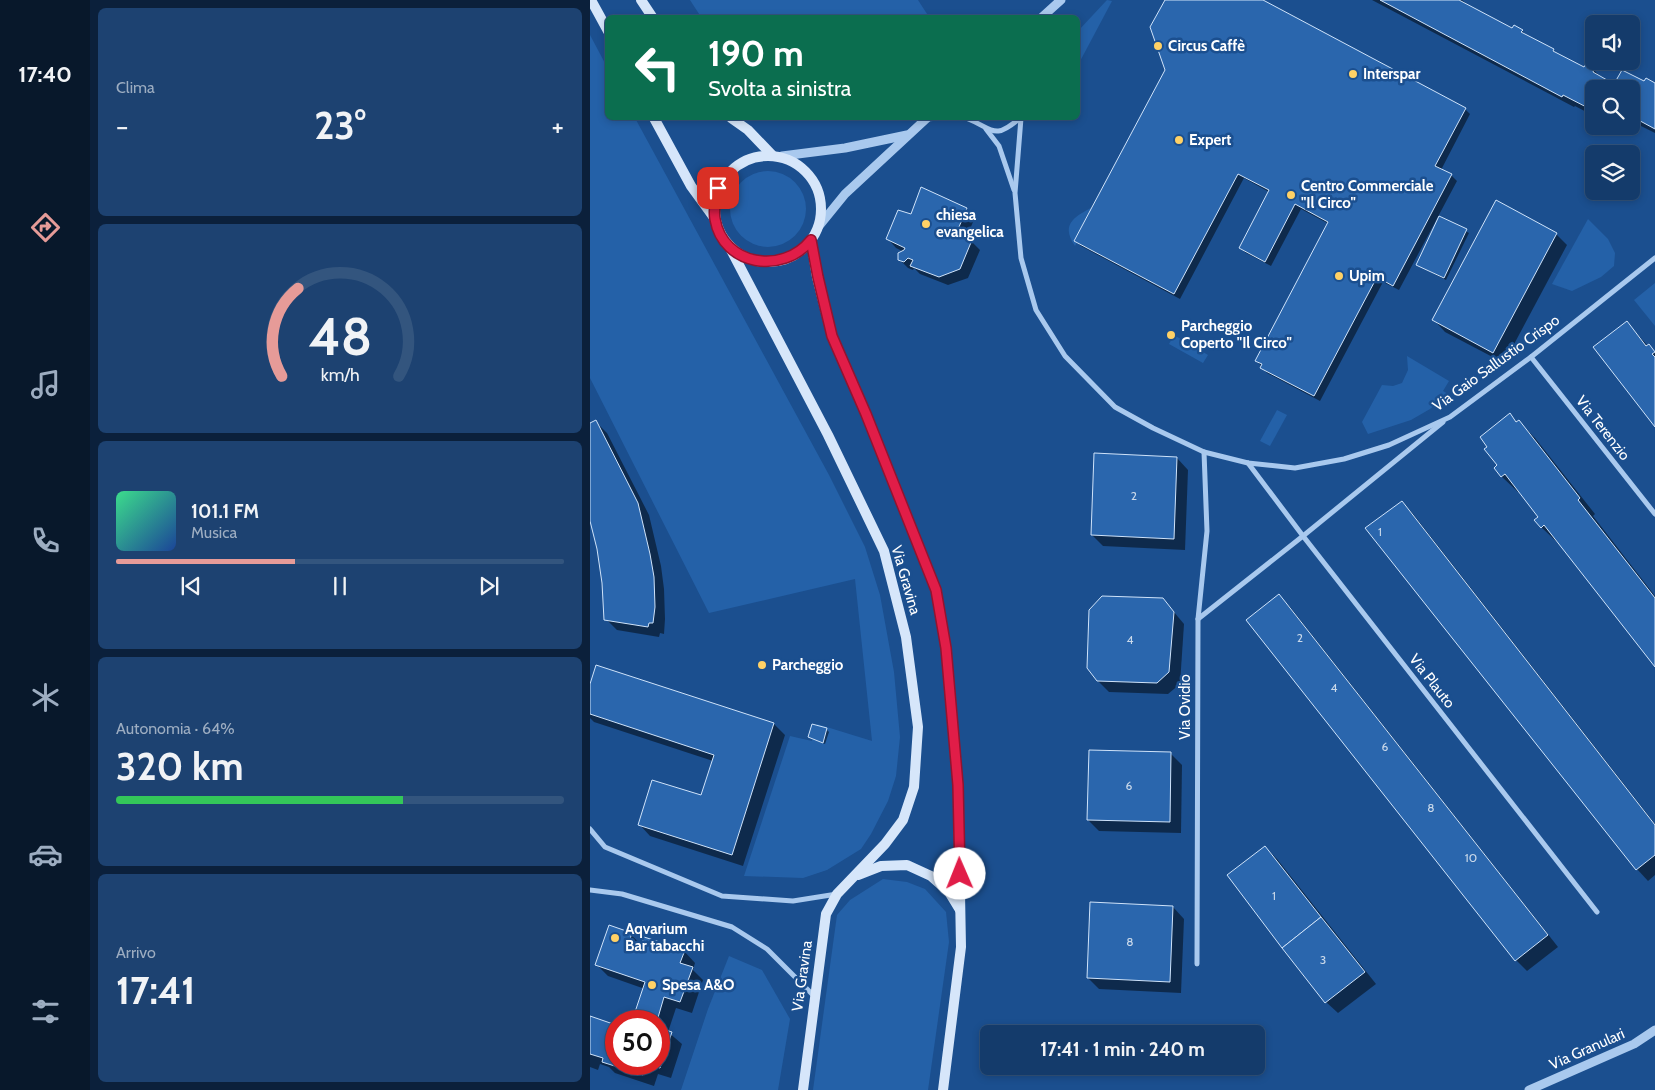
<!DOCTYPE html>
<html lang="it">
<head>
<meta charset="utf-8">
<style>
	body { margin:0; font-family:Cabin,sans-serif; background:#1d4271; color:#f1f3f6; height:100vh; display:flex; flex-direction:column; font-size:19px; white-space:nowrap }
	* { box-sizing:border-box; margin:0 }
	p { font-size:16px; color:#9dadc1 }
	.icon { flex:none; width:28px; height:28px; fill:none; stroke:currentColor; stroke-width:2; stroke-linecap:round; stroke-linejoin:round }
	.map { position:relative; flex:1; overflow:hidden }
	.side { display:flex; flex-direction:column; gap:8px; padding:8px; background:#0b203b; width:500px }
	.side>* { flex:none }
	.top-card { position:absolute; left:15px; top:15px; width:475px; height:105px; border-radius:8px; box-shadow:0 2px 8px #0003,0 0 0 1px #33557e; background:#0b6e4f; color:#fff; overflow:hidden }
	.controls { position:absolute; left:995px; top:15px; display:grid; gap:10px }
	.controls a { display:grid; place-items:center; width:55px; height:55px; border-radius:8px; background:#143b6b; box-shadow:0 2px 8px #0003,0 0 0 1px #33557e; font-size:25px }
	.speed { position:absolute; left:15px; top:1010px; display:flex; gap:10px; font-size:25px; font-weight:700; text-align:center }
	.speed>* { display:grid; place-content:center; width:65px; height:65px; border-radius:50%; background:#143b6b; box-shadow:0 2px 8px #0003,0 0 0 1px #33557e; line-height:1 }
	.speed .limit { border:8px solid #d22; background:#fff; color:#111 }
	.pin { position:absolute; display:grid; place-items:center; width:42px; height:42px; color:#fff; margin:-21px; border-radius:10px; box-shadow:0 2px 8px #0006 }
	.me { position:absolute; width:55px; margin:-28px; rotate:359deg; stroke-linejoin:round; filter:drop-shadow(0 0 4px #0008) }
	.turn { display:flex; align-items:center; gap:18px; height:105px; padding:0 20px; font-size:22px }
	.turn .icon { width:65px; height:65px; stroke-width:2.5 }
	.turn b { display:block; font-size:35px; line-height:42px }
	.big { font-size:38px; font-weight:700; line-height:1.1 }
	.side .card { flex:1; display:flex; flex-direction:column; justify-content:center; gap:8px; min-width:0; padding:0 18px; border-radius:8px; background:#1d4271 }
	.side .dial { align-items:center; gap:0 }
	.dial svg { height:130px; overflow:visible; fill:none; stroke:#33557e; stroke-width:7; stroke-linecap:round; text-anchor:middle }
	.dial text { fill:#f1f3f6; stroke:none }
	.song { display:flex; align-items:center; gap:15px }
	.cover { width:60px; height:60px; border-radius:8px; background:linear-gradient(135deg,hsl(150 70% 55%),hsl(220 70% 35%)) }
	.played { height:5px; border-radius:2px; background:linear-gradient(90deg,#e69b98 40%,#33557e 40%) }
	.keys { display:flex; justify-content:space-around; direction:ltr }
	.heat { display:flex; justify-content:space-between; align-items:center; font-size:28px; direction:ltr }
	.charge { height:8px; border-radius:4px; background:linear-gradient(90deg,#34c759 64%,#33557e 0) }
	.trip { position:absolute; left:390px; top:1025px; width:285px; height:50px; border-radius:8px; background:#143b6b; box-shadow:0 2px 8px #0003,0 0 0 1px #33557e; font-weight:700; line-height:50px; text-align:center }
	main { display:flex; flex:1; min-height:0 }
	.tabs { display:flex; flex-direction:column; width:90px; justify-content:space-around; align-items:center; background:#08182b; color:#9dadc1 }
	.tabs .icon { width:35px; height:35px }
	.tabs .selected { color:#e69b98 }
	.tabs b { font-size:22px; color:#f1f3f6 }
	.map>svg:first-child { display:block }
	.green { fill:#2461a8 }
	.shadow { fill:#0007 }
	.building { fill:#2a66ad; stroke:#cfe3fa }
	.lines { fill:none; stroke-linecap:round; stroke-linejoin:round }
	.minor { stroke:#a9c9ee; stroke-width:5 }
	.tertiary { stroke:#a9c9ee; stroke-width:9 }
	.secondary { stroke:#d6e6fa; stroke-width:10 }
	.route-casing { stroke:#92132f; stroke-width:12 }
	.route { stroke:#e11d48; stroke-width:9 }
	.poi-dot { fill:#ffd166; stroke:#1b4f8f; stroke-width:2 }
	.labels { text-anchor:middle; stroke-width:5; stroke-linejoin:round; paint-order:stroke }
	.number-label { font-size:12px; fill:#cad9ea }
	.poi-label { font-size:15px; font-weight:bold; fill:#fff; stroke:#1b4f8f; text-anchor:start }
	.street-label { font-size:15px; fill:#fff; stroke:#1b4f8f }
</style>
</head>
<body>
<main>
<nav class="tabs">
<b>17:40</b>
<svg class="icon selected" aria-label="directions" viewBox="0 0 24 24"><path d="M12 3l9 9-9 9-9-9zM9 14v-3h6M13 9l2 2-2 2"/></svg>
<svg class="icon" aria-label="music" viewBox="0 0 24 24"><path d="M9 18V5l10-2v13"/><circle cx="6" cy="18" r="3"/><circle cx="16" cy="16" r="3"/></svg>
<svg class="icon" aria-label="phone" viewBox="0 0 24 24"><path d="M5 4h4l2 5-3 2q2 4 5 5l2-3 5 2v4C11 20 4 13 5 4z"/></svg>
<svg class="icon" aria-label="climate" viewBox="0 0 24 24"><path d="M12 3v18M4 7l16 10M4 17L20 7"/></svg>
<svg class="icon" aria-label="car" viewBox="0 0 24 24"><path d="M5 17H2v-5l4-1 3-4h7l3 4 3 1v5h-3M9 17h6M6 11h13"/><circle cx="7" cy="17" r="2"/><circle cx="17" cy="17" r="2"/></svg>
<svg class="icon" aria-label="filters" viewBox="0 0 24 24"><path d="M4 7h16M4 17h16"/><circle cx="9" cy="7" r="2"/><circle cx="15" cy="17" r="2"/></svg>
</nav>
<section class="side">
<div class="card"><p>Clima</p>
<div class="heat"><a>−</a><b class="big">23°</b><a>+</a></div>
</div>
<div class="card dial"><svg viewBox="0 0 100 80">
<path d="M14 69A42 42 0 1 1 86 69"/>
<path d="M14 69A42 42 0 0 1 24 15" stroke="#e69b98"/>
<text x="50" y="56" font-size="32" font-weight="700">48</text>
<text x="50" y="72" font-size="11">km/h</text>
</svg></div>
<div class="card">
<div class="song"><i class="cover"></i><div><b>101.1 FM</b><p>Musica</p></div></div>
<div class="played"></div>
<div class="keys"><svg class="icon" aria-label="previous" viewBox="0 0 24 24"><path d="M18 5L8 12l10 7zM5 5v14"/></svg><svg class="icon" aria-label="pause" viewBox="0 0 24 24"><path d="M8 5v14M16 5v14"/></svg><svg class="icon" aria-label="next" viewBox="0 0 24 24"><path d="M6 5l10 7-10 7zM19 5v14"/></svg></div>
</div>
<div class="card"><p>Autonomia · 64%</p><b class="big">320 km</b><div class="charge"></div></div>
<div class="card"><p>Arrivo</p><b class="big">17:41</b></div>
</section>
<div class="map">
<svg width="1065" height="1090" viewBox="0 0 1065 1090">
	<rect width="100%" height="100%" fill="#1b4f8f"/>
	<g class="green">
		<path d="M100,0H328L339,17H111Z"/>
		<path d="M517,0L522,1L488,65V31Z"/>
		<path d="M0,35L17,67L18,118H45L239,475L275,547L290,595L304,672L310,737L306,776L298,801L281,834L271,849L237,870L213,878L154,876L200,736L222,741L227,724L282,741L265,579L119,613L0,378Z"/>
		<circle cx="178" cy="209" r="38"/>
		<path d="M506,205L485,246C469,222 487,216 506,205Z"/>
		<path d="M998,219L1018,239L1025,253L1024,266L1011,277L982,291L962,284Z"/>
		<path d="M1065,283V326L1044,300Z"/>
		<path d="M584,335L618,355L613,363L579,344Z"/>
		<path d="M817,356L859,381L853,391L858,394L840,409L821,420L778,434L772,422L792,385L803,386L812,383L818,370Z"/>
		<path d="M687,410L697,415L680,446L670,441Z"/>
		<path d="M293,879L317,882L335,889L356,912L359,942L338,1090H223L247,915L260,900Z"/>
		<path d="M139,956L172,970L200,1019L188,1090H91L118,1009Z"/>
	</g>
	<g class="shadow">
		<path d="M576,0H671L875,109L880,114L851,170L861,175L867,181L809,290L793,282L730,401L677,373L666,360L739,224L711,209L681,266L656,253L650,248L679,192L654,178L590,299L491,246L486,241L576,70Z"/>
		<path d="M782,0H872L879,6L922,30L932,31L937,36L963,50L968,55L995,69L1004,70L1011,78L1025,85L1055,83L1065,84V133L1041,121V89H1004V116L985,106L984,107Z"/>
		<path d="M376,209L385,217L376,239L381,241L390,250L378,278L358,285L330,274L324,268L323,270L318,268L310,260L314,252L306,248L298,239L322,216Z"/>
		<path d="M850,217L879,233L856,280L827,265Z"/>
		<path d="M966,234L977,245L914,363L855,332L844,320Z"/>
		<path d="M1037,323L1058,346L1065,352V425Z"/>
		<path d="M920,415L927,423L929,422L945,438L1005,514L1003,516L1065,596V665L969,542L968,543L951,527L950,518L930,491L928,492L911,476L909,465Z"/>
		<path d="M6,422L17,433L59,515L71,566L74,589L75,619L74,634L70,633L69,637L27,630L16,619L14,583L8,549L0,515V425Z"/>
		<path d="M587,458L598,470L595,550L513,546L502,535Z"/>
		<path d="M812,502L823,514L1065,824V875L1058,881L1047,869Z"/>
		<path d="M689,596L700,607L968,947L937,971L926,960Z"/>
		<path d="M573,599L594,624L590,684L578,694L519,692L508,681Z"/>
		<path d="M7,666L184,724L195,735L153,866L60,836L49,824L112,797L123,761L4,722L0,718V688Z"/>
		<path d="M236,729L239,732L235,744L219,737Z"/>
		<path d="M581,754L592,765L591,833L509,831L498,820Z"/>
		<path d="M675,847L687,859L786,984L748,1013L736,1002L639,875Z"/>
		<path d="M583,907L594,919L591,993L509,989L498,978Z"/>
		<path d="M41,935L53,946L94,951L105,963L103,970L113,980L102,1013L86,1008L78,1032L92,1044L81,1078L68,1074L64,1086L25,1073L19,1067L10,1064L8,1070L0,1067V1017L26,1026V1064H69V1021H44L55,989L18,976L7,965Z"/>
	</g>
	<g class="building">
		<path d="M575,0H673L876,108L845,166L862,174L803,286L787,277L724,396L670,368L672,364L665,361L738,222L705,204L675,262L649,248L679,190L648,174L584,294L484,241L575,70L560,27Z"/>
		<path d="M790,0H869L922,28L924,25L933,30L931,32L964,49L963,51L994,67L996,64L1004,69L1003,72L1024,84L1032,70L1054,81L1056,78L1065,83V129L1041,116V89H1004V111L973,95L972,97Z"/>
		<path d="M331,187L377,208L366,234L382,240L370,269L349,277L320,266L323,260L318,258L314,262L308,260V253L314,250L315,248L296,239L308,210L321,214Z"/>
		<path d="M906,200L967,233L903,353L842,320Z"/>
		<path d="M849,216L877,229L854,278L826,265Z"/>
		<path d="M1037,321L1056,346L1059,344L1065,352L1062,354L1065,357V427L1003,347Z"/>
		<path d="M920,413L926,422L929,420L990,498L988,500L1065,598V667L954,525L951,528L944,520L948,517L915,474L911,477L904,468L907,465L894,449L897,447L890,437Z"/>
		<path d="M6,420L48,503L60,554L64,577L65,607L63,623H59L58,627L14,620L12,583L7,549L0,521V423Z"/>
		<path d="M504,453L587,457L584,539L501,535Z"/>
		<path d="M812,501L1065,825V855L1046,870L775,528Z"/>
		<path d="M689,594L958,935L925,961L656,620Z"/>
		<path d="M512,596L573,598L584,612L579,672L567,683L507,681L497,668L499,610Z"/>
		<path d="M6,665L184,723L142,855L48,825L62,780L111,795L124,755L0,714V684Z"/>
		<path d="M222,724L237,728L233,743L218,737Z"/>
		<path d="M499,750L581,752L580,822L497,820Z"/>
		<path d="M675,846L731,917L692,948L637,875Z"/>
		<path d="M500,902L583,906L580,982L497,978Z"/>
		<path d="M731,917L775,972L735,1003L692,948Z"/>
		<path d="M19,925L42,933L37,948L49,952L54,937L95,950L90,963L103,967L90,1002L74,997L67,1021H42L55,982L5,965Z"/>
		<path d="M0,1016L26,1025V1064H56L53,1075L12,1062L13,1058L0,1054Z"/>
		<path d="M69,1028L82,1032L70,1068L57,1064H69Z"/>
	</g>
	<g class="lines">
		<g class="minor">
			<path d="M376,118C404,129 403,141 430,118"/>
			<path d="M431,118L425,193L431,258L446,310L475,356L525,407L563,428L614,452L658,463L705,468L754,459L799,445L860,417L941,357L1065,258"/>
			<path d="M335,119L350,118"/>
			<path d="M396,129L409,146L424,190"/>
			<path d="M941,357L1065,514"/>
			<path d="M658,463L713,536L1007,912"/>
			<path d="M608,619L713,536L853,422"/>
			<path d="M0,829L15,847L132,896L203,901L247,894"/>
			<path d="M0,890L32,894L142,927L177,949L225,997"/>
			<path d="M607,964L608,619L617,531L614,452"/>
		</g>
		<g class="tertiary">
			<path d="M451,18L471,0"/>
			<path d="M192,156L255,148L317,135"/>
			<path d="M229,226L255,194L337,118"/>
			<path d="M939,1090L1044,1044L1065,1030"/>
		</g>
		<g class="secondary">
			<path d="M1,0L18,31"/>
			<path d="M51,0L63,18"/>
			<path d="M64,118L101,186L125,219"/>
			<path d="M141,118L158,130L182,155"/>
			<circle cx="178" cy="209" r="53"/>
			<path d="M221,240L227,277L242,336L276,414L346,590L356,649L368,785L371,947L353,1090"/>
			<path d="M139,246L238,435L294,551L316,637L328,727L324,787L313,820L295,844L247,894L236,914L213,1090"/>
			<path d="M268,875L291,866L317,865L341,876L359,892L370,910"/>
		</g>
	</g>
	<g class="lines">
		<g class="route-casing">
			<path id="route" d="M128,188C126,198 123,208 125,219C133,266 193,275 221,240L228,277L242,336L276,414L346,590L356,648L368,785L370,874"/>
		</g>
		<use href="#route" class="route"/>
	</g>
	<g class="poi-dot">
		<circle cx="568" cy="46" r="5"/>
		<circle cx="763" cy="74" r="5"/>
		<circle cx="589" cy="140" r="5"/>
		<circle cx="701" cy="195" r="5"/>
		<circle cx="336" cy="224" r="5"/>
		<circle cx="749" cy="276" r="5"/>
		<circle cx="581" cy="335" r="5"/>
		<circle cx="172" cy="665" r="5"/>
		<circle cx="25" cy="938" r="5"/>
		<circle cx="62" cy="985" r="5"/>
	</g>
	<g class="labels">
		<g class="number-label">
			<text x="544" y="500">2</text>
			<text x="790" y="536">1</text>
			<text x="710" y="642">2</text>
			<text x="540" y="644">4</text>
			<text x="744" y="692">4</text>
			<text x="795" y="751">6</text>
			<text x="539" y="790">6</text>
			<text x="841" y="812">8</text>
			<text x="881" y="862">10</text>
			<text x="684" y="900">1</text>
			<text x="540" y="946">8</text>
			<text x="733" y="964">3</text>
		</g>
		<g class="poi-label">
			<text x="578" y="51">Circus Caffè</text>
			<text x="773" y="79">Interspar</text>
			<text x="599" y="145">Expert</text>
			<text x="711" y="191">Centro Commerciale<tspan x="711" dy="17">"Il Circo"</tspan></text>
			<text x="346" y="220">chiesa<tspan x="346" dy="17">evangelica</tspan></text>
			<text x="759" y="281">Upim</text>
			<text x="591" y="331">Parcheggio<tspan x="591" dy="17">Coperto "Il Circo"</tspan></text>
			<text x="182" y="670">Parcheggio</text>
			<text x="35" y="934">Aqvarium<tspan x="35" dy="17">Bar tabacchi</tspan></text>
			<text x="72" y="990">Spesa A&amp;O</text>
		</g>
		<g class="street-label">
			<text transform="translate(906 363) rotate(-36)" y="5">Via Gaio Sallustio Crispo</text>
			<text transform="translate(1013 428) rotate(52)" y="5">Via Terenzio</text>
			<text transform="translate(316 580) rotate(74)" y="5">Via Gravina</text>
			<text transform="translate(842 681) rotate(52)" y="5">Via Plauto</text>
			<text transform="translate(595 707) rotate(-90)" y="5">Via Ovidio</text>
			<text transform="translate(212 976) rotate(-82)" y="5">Via Gravina</text>
			<text transform="translate(997 1049) rotate(-24)" y="5">Via Granulari</text>
		</g>
	</g>
</svg>
<div class="controls">
<a><svg class="icon" aria-label="sound" viewBox="0 0 24 24"><path d="M4 9h4l5-4v14l-5-4H4zM17 9q2 3 0 6"/></svg></a>
<a><svg class="icon" aria-label="search" viewBox="0 0 24 24"><circle cx="10" cy="10" r="6"/><path d="M15 15l6 6"/></svg></a>
<a><svg class="icon" aria-label="layers" viewBox="0 0 24 24"><path d="M12 4l9 5-9 5-9-5zM3 14l9 5 9-5"/></svg></a>
</div>
<div class="speed"><div class="limit">50</div></div>
<div class="pin" style="left:128px;top:188px;background:#d93025"><svg class="icon" aria-label="arrive" viewBox="0 0 24 24"><path d="M6 21V4h12l-3 4 3 4H6"/></svg></div>
<svg class="me" style="left:370px;top:874px" viewBox="-20 -20 40 40"><circle r="19" fill="#fff"/><path d="M0-13L10 11 0 6-10 11z" fill="#e11d48"/></svg>
<div class="trip">17:41 · 1 min · 240 m</div>
<div class="top-card">
<div class="turn"><svg class="icon" aria-label="left" viewBox="0 0 24 24"><path d="M17 20v-9H6M10 6l-5 5 5 5"/></svg><div><b>190 m</b>Svolta a sinistra</div></div>
</div>
</div>
</main>
</body>
</html>
